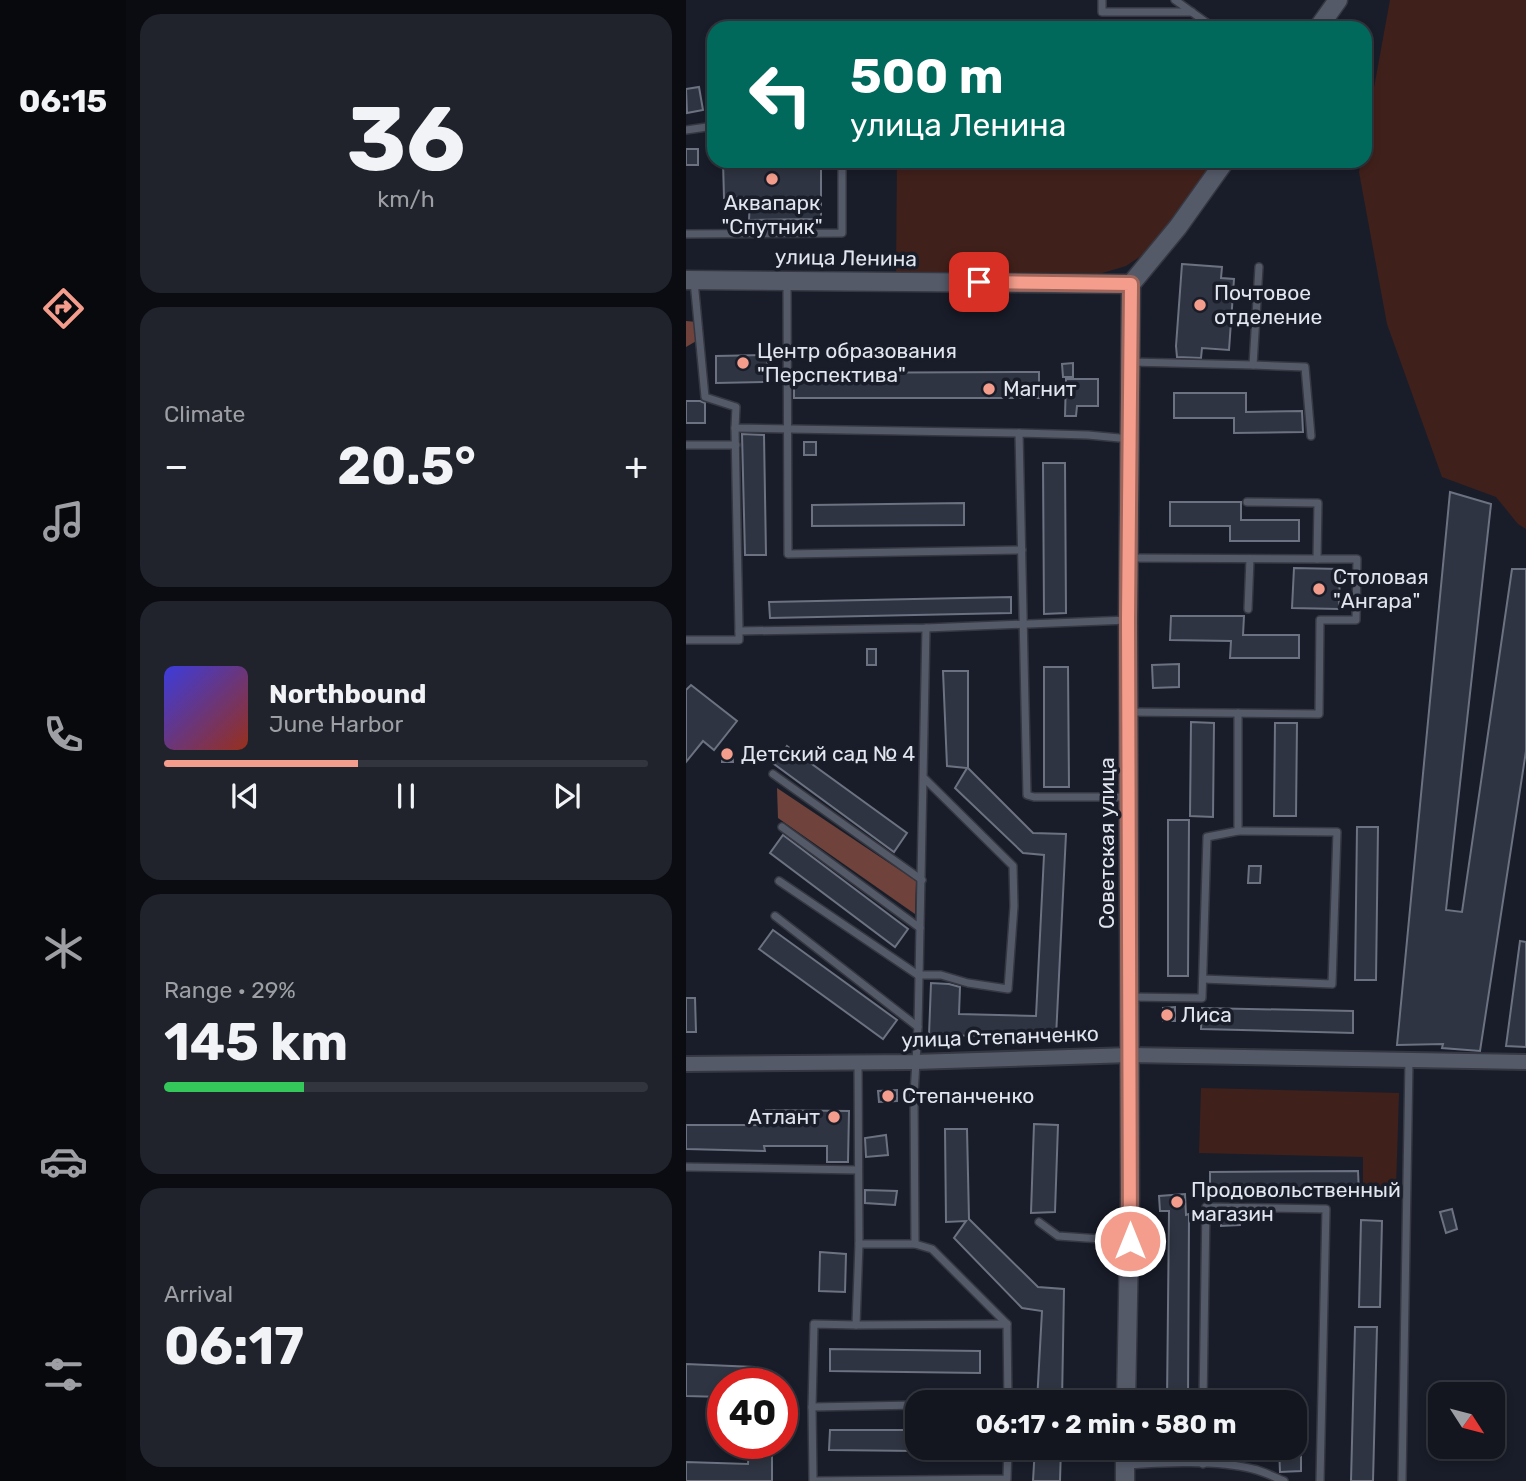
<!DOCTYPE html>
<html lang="en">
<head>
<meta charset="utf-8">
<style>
	body { margin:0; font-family:Rubik,sans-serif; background:#20232c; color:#f1f3f6; height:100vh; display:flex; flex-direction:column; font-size:26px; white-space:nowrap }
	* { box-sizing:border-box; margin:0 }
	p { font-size:23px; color:#9d9fa4 }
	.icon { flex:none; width:38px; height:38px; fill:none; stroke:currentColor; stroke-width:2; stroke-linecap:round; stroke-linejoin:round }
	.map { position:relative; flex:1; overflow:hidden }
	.panel { display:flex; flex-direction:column; gap:14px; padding:14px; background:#0a0c11; width:560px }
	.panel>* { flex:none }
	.top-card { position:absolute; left:21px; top:21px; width:665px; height:147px; border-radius:21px; box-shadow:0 4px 10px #0003,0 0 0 2px #32353d; background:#00695c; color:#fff; overflow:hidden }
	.needle { width:46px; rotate:126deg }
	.buttons { position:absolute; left:742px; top:1382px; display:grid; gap:14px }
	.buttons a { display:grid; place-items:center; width:77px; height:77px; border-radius:14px; background:#13161f; box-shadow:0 4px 10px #0003,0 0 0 2px #32353d; font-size:35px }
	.speed { position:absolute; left:21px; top:1368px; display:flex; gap:14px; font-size:35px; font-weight:700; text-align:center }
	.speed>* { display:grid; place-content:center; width:91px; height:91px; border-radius:50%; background:#13161f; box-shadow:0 4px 10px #0003,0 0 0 2px #32353d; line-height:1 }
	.speed .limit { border:10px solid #d22; background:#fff; color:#111 }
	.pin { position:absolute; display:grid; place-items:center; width:60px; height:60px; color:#fff; margin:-30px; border-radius:14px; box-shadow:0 4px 10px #0006 }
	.me { position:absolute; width:77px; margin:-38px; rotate:0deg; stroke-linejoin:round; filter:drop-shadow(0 0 5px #0008) }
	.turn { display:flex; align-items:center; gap:24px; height:147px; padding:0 28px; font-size:32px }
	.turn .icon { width:91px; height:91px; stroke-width:2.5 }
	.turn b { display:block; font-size:49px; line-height:60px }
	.big { font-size:52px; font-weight:700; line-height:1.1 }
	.panel .tile { flex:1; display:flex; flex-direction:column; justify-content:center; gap:10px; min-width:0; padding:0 24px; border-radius:21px; background:#20232c }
	.panel .dial { align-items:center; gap:0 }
	.dial b { font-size:91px; line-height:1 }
	.song { display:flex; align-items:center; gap:21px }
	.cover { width:84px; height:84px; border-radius:10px; background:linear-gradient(135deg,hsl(240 70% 55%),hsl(10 70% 35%)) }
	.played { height:7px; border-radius:4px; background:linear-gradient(90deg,#f49d8c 40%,#32353d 40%) }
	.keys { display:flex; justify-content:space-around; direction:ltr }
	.heat { display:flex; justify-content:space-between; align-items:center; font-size:38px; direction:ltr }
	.charge { height:10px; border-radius:5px; background:linear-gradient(90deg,#34c759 29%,#32353d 0) }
	.trip { position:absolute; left:219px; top:1390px; width:402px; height:70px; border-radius:21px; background:#13161f; box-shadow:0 4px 10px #0003,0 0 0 2px #32353d; font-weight:700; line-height:70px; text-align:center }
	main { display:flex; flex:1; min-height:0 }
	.tab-bar { display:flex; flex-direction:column; width:126px; justify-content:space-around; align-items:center; background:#08090c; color:#9d9fa4 }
	.tab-bar .icon { width:49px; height:49px }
	.tab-bar .on { color:#f49d8c }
	.tab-bar b { font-size:32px; color:#f1f3f6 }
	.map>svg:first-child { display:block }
	.green { fill:#40201b }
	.forest { fill:#6f433b }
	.building { fill:#2f3442; stroke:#6c7281; stroke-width:2 }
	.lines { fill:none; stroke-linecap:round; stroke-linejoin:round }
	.service-casing { stroke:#353842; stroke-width:10 }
	.minor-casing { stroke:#353842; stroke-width:18 }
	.tertiary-casing { stroke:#353842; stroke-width:21 }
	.service { stroke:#555a69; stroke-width:7 }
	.minor { stroke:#555a69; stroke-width:14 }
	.tertiary { stroke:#555a69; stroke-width:18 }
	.route-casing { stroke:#9f665b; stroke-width:18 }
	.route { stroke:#f49d8c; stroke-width:12 }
	.poi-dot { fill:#f49d8c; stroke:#191d29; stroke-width:2.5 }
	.labels { text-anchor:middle; stroke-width:7; stroke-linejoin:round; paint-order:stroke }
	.poi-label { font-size:21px; fill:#e1e5ee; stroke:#191d29; text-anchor:start }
	.street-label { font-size:21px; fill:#e1e5ee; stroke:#191d29 }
</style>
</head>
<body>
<main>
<nav class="tab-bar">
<b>06:15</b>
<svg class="icon on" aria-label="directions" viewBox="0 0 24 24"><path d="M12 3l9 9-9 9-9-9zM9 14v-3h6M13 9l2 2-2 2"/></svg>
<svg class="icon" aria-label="music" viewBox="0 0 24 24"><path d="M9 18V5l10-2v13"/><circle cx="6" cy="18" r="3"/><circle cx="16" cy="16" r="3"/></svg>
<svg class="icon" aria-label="phone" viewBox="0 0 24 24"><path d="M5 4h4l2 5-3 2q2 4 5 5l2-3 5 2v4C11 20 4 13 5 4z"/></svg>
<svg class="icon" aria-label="climate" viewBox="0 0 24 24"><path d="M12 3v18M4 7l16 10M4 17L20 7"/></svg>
<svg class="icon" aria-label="car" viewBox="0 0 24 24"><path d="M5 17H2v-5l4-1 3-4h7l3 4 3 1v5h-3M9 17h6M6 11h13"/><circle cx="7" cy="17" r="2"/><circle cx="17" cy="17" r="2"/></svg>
<svg class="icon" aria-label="filters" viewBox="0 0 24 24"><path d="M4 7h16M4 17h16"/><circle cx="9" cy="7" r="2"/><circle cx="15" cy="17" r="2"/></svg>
</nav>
<section class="panel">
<div class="tile dial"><b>36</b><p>km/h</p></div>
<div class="tile"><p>Climate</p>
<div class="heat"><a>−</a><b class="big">20.5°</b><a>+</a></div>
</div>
<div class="tile">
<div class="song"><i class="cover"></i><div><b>Northbound</b><p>June Harbor</p></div></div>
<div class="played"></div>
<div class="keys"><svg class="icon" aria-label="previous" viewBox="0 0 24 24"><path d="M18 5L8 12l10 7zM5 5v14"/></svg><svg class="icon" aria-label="pause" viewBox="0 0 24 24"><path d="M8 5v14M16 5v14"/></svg><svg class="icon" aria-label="next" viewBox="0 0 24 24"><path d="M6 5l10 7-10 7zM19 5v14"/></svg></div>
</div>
<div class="tile"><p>Range · 29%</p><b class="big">145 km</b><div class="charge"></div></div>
<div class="tile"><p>Arrival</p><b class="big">06:17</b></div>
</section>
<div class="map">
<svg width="840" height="1481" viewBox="0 0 840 1481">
	<rect width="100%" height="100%" fill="#191d29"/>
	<g class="green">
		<path d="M704,0H840V529L832,524L810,497L756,477L701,324L673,172L675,161H679V137Z"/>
		<path d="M211,161H527L476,235L461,252L440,266L413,274L343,279L210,281Z"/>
		<path d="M515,1088L713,1093L710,1188H677V1157L513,1153Z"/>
	</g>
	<g class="forest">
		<path d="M0,321L11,322L12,340L0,347Z"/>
		<path d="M91,788L230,881L229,914L92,818Z"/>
	</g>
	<g class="building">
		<path d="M13,87L17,110L1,113L0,89Z"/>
		<rect x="0" y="149" width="12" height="16"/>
		<path d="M37,161H135V219L63,220L64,197L38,198Z"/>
		<path d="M496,264L536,267L535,278L548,279L543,350L516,348L515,358L491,357L490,346Z"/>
		<path d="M81,355L82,382L30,383V356Z"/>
		<path d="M387,363V377H377L376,364Z"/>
		<path d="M353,372V398H108V373Z"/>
		<path d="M380,379H412V406H391L390,416H379Z"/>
		<path d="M488,393H560V412L616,411L617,432L548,433V418H488Z"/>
		<path d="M0,401H14L19,403V423H0Z"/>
		<path d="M56,434L78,435L80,555H59Z"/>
		<rect x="118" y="442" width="12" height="13"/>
		<path d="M357,463H379L380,613L358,614Z"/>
		<path d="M764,492L805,504L760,910L776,912L826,569H840V751L794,1051L756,1048L757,1044L711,1045Z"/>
		<path d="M484,502H555V520H613V541H544V526H484Z"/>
		<path d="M278,503V525L126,526V505Z"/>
		<path d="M608,568L654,569L653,609L606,608Z"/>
		<path d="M325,597V613L84,618L83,602Z"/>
		<path d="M485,616H558L557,635H613V658H544L545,641L484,640Z"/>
		<rect x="181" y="649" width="9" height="16"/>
		<path d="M493,664V687L467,688L466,665Z"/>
		<path d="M358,667H382L383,787H358Z"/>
		<path d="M257,671H282V768L347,833L380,834L370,1037L243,1035L245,983L263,984L274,987L273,1014L350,1016L358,855L337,853L269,788L281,768L261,766Z"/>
		<path d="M5,685L51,721L28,750L17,741L0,762V690Z"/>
		<path d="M505,722L528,723L527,817L504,816Z"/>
		<path d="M589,723H611L610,816H588Z"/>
		<path d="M101,746L221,833L208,852L88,764Z"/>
		<path d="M46,751L47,762H36V752Z"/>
		<path d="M482,820H503L502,976H482Z"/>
		<path d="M671,827H692L690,980H669Z"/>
		<path d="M97,835L222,929L209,947L84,853Z"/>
		<path d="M563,866H575L574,883H562Z"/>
		<path d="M87,930L211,1020L197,1039L73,949Z"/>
		<path d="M834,941L840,942V1047L820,1046Z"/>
		<path d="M0,998H9L10,1032H0Z"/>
		<path d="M489,1007V1021H477V1008Z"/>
		<path d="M516,1008L667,1011V1033L515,1029Z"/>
		<path d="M211,1090V1101L193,1102L192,1091Z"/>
		<path d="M80,1110L163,1111L162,1162H141V1146H78L79,1151L0,1149V1125H80Z"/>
		<path d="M348,1124L372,1125L369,1212L345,1213Z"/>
		<path d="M259,1129H281L283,1219L352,1287L378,1289L376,1402H351L356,1311L336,1308L268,1238L280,1221L260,1222Z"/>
		<path d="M200,1135L202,1155L180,1157L179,1138Z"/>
		<path d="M672,1171L673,1194H524V1172Z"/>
		<path d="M179,1190L211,1191L209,1205L179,1203Z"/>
		<path d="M499,1194L500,1215L503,1214L502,1402H481L483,1211H474L473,1196Z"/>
		<path d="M766,1209L771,1229L760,1233L754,1212Z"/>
		<path d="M535,1215H554V1225L535,1226Z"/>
		<path d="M675,1220L696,1221L694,1307H673Z"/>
		<path d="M134,1252L160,1254L159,1292L133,1291Z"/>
		<path d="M669,1327H691L687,1481H665Z"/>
		<path d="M144,1349L294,1351V1373L144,1371Z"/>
		<path d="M0,1364L68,1367L67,1384H37V1397L0,1396Z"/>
		<path d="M144,1430H231V1451L143,1450Z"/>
		<path d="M63,1444H86V1481H0V1462L62,1464Z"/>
		<path d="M349,1447H375L374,1481H347Z"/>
		<path d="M481,1447H502V1456L481,1457Z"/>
		<path d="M593,1447H615V1471L594,1472Z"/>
	</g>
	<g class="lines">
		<g class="service-casing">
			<g id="service">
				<path d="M416,0V12H506"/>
				<path d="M489,0L528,28"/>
				<path d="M0,130L28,126"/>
				<path d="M0,234L156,233V161"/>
				<path d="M8,281L19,397L50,407L49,428L333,433"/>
				<path d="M101,281L102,554L336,550"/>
				<path d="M445,362L567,365L573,267"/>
				<path d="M567,365L619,367L625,436"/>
				<path d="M49,428L53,631"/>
				<path d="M0,445H50"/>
				<path d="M444,558L631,559L632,503L561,502"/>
				<path d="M562,609L564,559"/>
				<path d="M240,628L232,1027L228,1095L229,1244H173L170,1325L321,1324L322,1402"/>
				<path d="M0,640H53V631L240,628L442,620"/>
				<path d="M444,712L633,714L634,620H670L671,559H631"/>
				<path d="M87,774L236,880"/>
				<path d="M440,797H348L341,795L333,433L402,435L444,439"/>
				<path d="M96,827L234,928"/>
				<path d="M93,881L232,975H255L282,983L322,989L328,906L327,866L239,779"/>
				<path d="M89,916L232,1027"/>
				<path d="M517,979L646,984L651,832L552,831"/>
				<path d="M445,997L516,998L521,837L552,831V713"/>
				<path d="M172,1063L173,1244"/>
				<path d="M0,1167L172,1170"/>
				<path d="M353,1222L372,1236L443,1241"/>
				<path d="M229,1244L246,1249L321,1324"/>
				<path d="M517,1402L520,1207L640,1209L634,1481"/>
				<path d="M126,1407L128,1324L170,1325"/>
				<path d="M517,1464V1447"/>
				<path d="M440,1465C475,1462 533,1460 567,1469C577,1471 588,1477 598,1481"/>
				<path d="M127,1479L126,1407L231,1405"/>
				<path d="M127,1481L321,1479L322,1447"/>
				<path d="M716,1481L723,1060"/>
			</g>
		</g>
		<g class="minor-casing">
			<path id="minor" d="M0,1064L228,1062L444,1055L840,1062"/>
		</g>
		<g class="tertiary-casing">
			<g id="tertiary">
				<path d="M632,28L652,0"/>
				<path d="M0,280L445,284"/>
				<path d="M445,284L492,227L539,161"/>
				<path d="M440,1402L444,1196L442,620L445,284"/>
				<path d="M439,1481V1447"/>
			</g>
		</g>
		<use href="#service" class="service"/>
		<use href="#minor" class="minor"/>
		<use href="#tertiary" class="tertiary"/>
	</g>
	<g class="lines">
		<g class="route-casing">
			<path id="route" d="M293,282L445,284L442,620L444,1241"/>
		</g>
		<use href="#route" class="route"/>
	</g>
	<g class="poi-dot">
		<circle cx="86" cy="179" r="7"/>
		<circle cx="514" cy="305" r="7"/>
		<circle cx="57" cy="363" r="7"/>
		<circle cx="303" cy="389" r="7"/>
		<circle cx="633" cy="589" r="7"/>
		<circle cx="41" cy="754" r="7"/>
		<circle cx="481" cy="1015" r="7"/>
		<circle cx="202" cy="1096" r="7"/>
		<circle cx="148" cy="1117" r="7"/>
		<circle cx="491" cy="1202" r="7"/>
	</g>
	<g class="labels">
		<g class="poi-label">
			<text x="86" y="210" text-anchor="middle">Аквапарк<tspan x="86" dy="24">"Спутник"</tspan></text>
			<text x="528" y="300">Почтовое<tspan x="528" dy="24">отделение</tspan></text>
			<text x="71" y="358">Центр образования<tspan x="71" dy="24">"Перспектива"</tspan></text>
			<text x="317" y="396">Магнит</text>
			<text x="647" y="584">Столовая<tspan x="647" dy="24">"Ангара"</tspan></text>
			<text x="55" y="761">Детский сад № 4</text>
			<text x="495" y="1022">Лиса</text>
			<text x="216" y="1103">Степанченко</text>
			<text x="134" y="1124" text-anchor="end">Атлант</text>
			<text x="505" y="1197">Продовольственный<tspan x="505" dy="24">магазин</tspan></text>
		</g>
		<g class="street-label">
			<text transform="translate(160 258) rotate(1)" y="7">улица Ленина</text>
			<text transform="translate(421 843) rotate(-90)" y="7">Советская улица</text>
			<text transform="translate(314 1037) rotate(-2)" y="7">улица Степанченко</text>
		</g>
	</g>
</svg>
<div class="buttons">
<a><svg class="needle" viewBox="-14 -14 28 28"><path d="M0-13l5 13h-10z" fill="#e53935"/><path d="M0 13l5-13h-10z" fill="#9d9fa4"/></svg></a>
</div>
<div class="speed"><div class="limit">40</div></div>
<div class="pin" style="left:293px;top:282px;background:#d93025"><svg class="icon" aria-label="arrive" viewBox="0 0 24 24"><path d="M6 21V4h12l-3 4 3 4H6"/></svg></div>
<svg class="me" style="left:444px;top:1241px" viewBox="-20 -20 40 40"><circle r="17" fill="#f49d8c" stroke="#fff" stroke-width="3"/><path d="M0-11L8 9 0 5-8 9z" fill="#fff"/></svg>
<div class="trip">06:17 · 2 min · 580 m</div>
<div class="top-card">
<div class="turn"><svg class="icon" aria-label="left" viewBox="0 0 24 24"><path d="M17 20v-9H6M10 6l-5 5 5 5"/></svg><div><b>500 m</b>улица Ленина</div></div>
</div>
</div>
</main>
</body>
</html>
